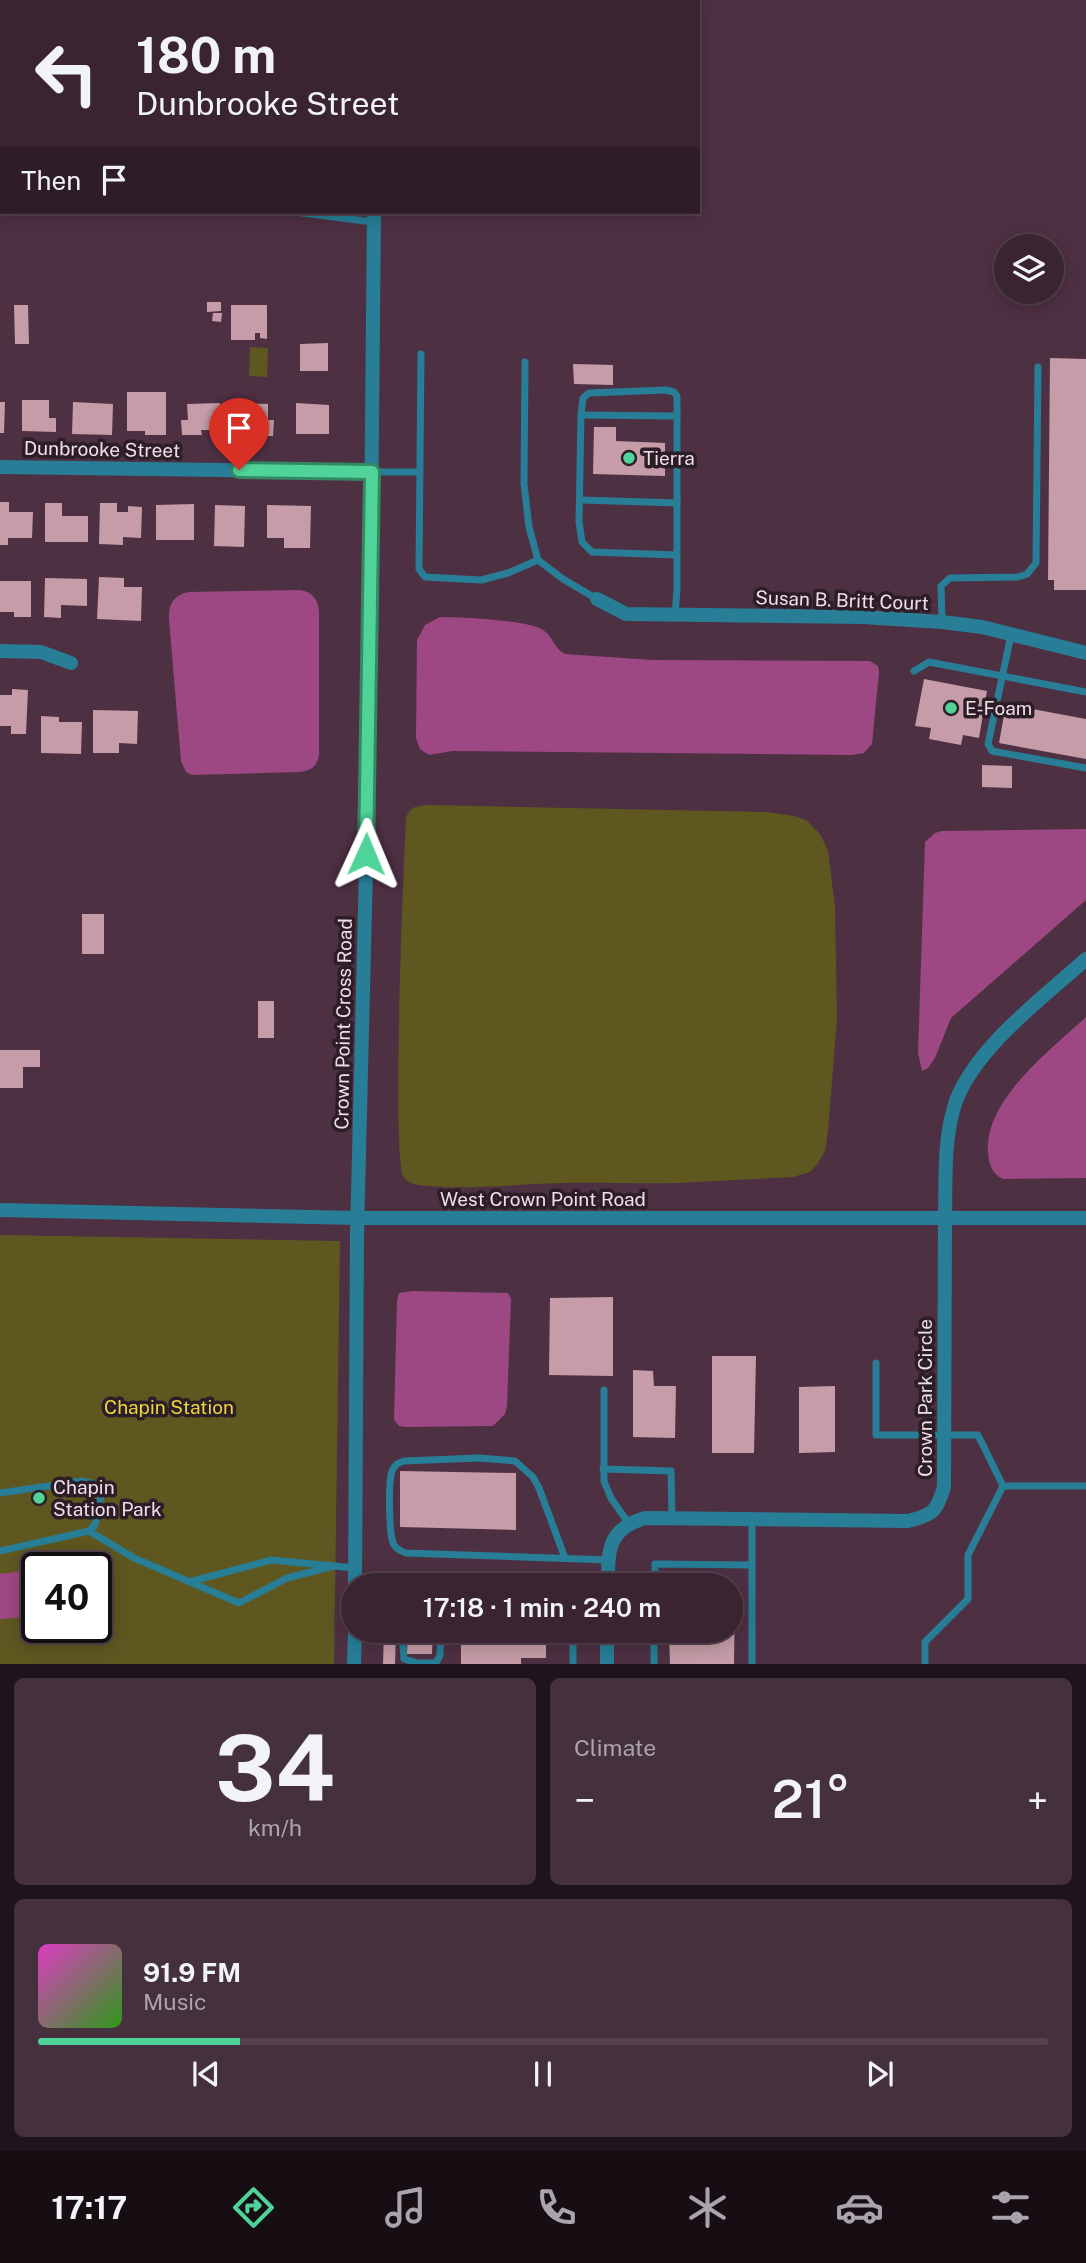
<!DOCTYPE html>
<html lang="en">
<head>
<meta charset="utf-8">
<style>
	body { margin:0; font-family:"Public Sans",sans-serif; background:#45303e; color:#f1f3f6; height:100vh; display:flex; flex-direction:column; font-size:26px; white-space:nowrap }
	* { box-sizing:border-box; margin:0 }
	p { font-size:23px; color:#aba4ac }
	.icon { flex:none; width:38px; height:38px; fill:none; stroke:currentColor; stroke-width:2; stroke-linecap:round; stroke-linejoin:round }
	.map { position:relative; height:1664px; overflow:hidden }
	.drawer { display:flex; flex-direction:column; gap:14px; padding:14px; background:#20141c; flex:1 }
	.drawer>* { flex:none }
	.guide { position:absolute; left:0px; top:0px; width:700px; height:214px; box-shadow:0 4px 18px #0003,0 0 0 2px #54414d; background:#3a2432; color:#f1f3f6; overflow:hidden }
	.tools { position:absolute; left:994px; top:234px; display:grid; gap:14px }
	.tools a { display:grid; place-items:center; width:70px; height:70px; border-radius:50%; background:#3a2432; box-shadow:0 4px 18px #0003,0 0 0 2px #54414d; font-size:35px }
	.speed { position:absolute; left:21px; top:1552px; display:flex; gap:14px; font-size:35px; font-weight:700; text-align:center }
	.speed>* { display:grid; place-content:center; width:91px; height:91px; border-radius:50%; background:#3a2432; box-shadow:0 4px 18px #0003,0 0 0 2px #54414d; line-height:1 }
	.speed .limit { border:4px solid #111; border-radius:10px; background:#fff; color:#111 }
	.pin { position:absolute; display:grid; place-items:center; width:60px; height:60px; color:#fff; margin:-72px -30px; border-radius:50% 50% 50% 0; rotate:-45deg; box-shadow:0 0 7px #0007 }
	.pin .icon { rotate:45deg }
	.me { position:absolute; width:77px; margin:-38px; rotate:1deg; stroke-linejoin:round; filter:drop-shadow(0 0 5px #0008) }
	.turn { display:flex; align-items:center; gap:24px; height:147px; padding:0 21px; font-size:32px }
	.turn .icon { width:91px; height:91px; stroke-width:2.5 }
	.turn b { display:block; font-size:49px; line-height:60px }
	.then { display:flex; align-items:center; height:66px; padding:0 21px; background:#0003; gap:14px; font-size:26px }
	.big { font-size:52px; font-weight:600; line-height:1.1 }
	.drawer .card { flex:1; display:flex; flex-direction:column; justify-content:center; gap:10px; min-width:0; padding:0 24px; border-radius:10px; background:#45303e }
	.drawer .dial { align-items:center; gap:0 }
	.dial b { font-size:91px; line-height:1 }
	.song { display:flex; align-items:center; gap:21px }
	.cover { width:84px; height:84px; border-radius:10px; background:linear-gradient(135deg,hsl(310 70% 55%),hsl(110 70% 35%)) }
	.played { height:7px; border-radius:4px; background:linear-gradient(90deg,#4fd399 20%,#54414d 20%) }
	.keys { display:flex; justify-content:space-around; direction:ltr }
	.heat { display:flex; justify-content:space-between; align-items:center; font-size:38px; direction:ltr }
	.drawer .tiles { flex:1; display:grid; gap:14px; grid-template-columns:1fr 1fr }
	.card:last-child { grid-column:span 2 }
	.trip { position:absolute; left:341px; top:1573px; width:402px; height:70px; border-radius:35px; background:#3a2432; box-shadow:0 4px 18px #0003,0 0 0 2px #54414d; font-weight:600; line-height:70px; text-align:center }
	.menu { display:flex; height:112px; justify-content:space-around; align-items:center; background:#170e14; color:#aba4ac }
	.menu .icon { width:49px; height:49px }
	.menu .selected { color:#4fd399 }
	.menu b { font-size:32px; color:#f1f3f6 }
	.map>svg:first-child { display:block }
	.green { fill:#5f5720; fill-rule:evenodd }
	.water { fill:#9d4883 }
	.building { fill:#c59ca7 }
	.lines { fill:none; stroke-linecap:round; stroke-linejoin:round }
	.service { stroke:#277e96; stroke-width:7 }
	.minor { stroke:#277e96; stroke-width:14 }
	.tertiary { stroke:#277e96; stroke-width:14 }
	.route-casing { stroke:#338963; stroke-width:18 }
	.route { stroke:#4fd399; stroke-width:12 }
	.poi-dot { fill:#4fd399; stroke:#2b1e26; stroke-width:2.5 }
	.labels { text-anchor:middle; stroke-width:7; stroke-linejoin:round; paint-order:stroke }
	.street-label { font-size:19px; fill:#f1dee9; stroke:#2b1e26 }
	.poi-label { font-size:19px; fill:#f1dee9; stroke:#2b1e26; text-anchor:start }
	.park-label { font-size:19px; fill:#edd63a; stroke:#2b1e26 }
</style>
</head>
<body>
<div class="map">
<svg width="1086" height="1665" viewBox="0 0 1086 1665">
	<rect width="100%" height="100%" fill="#4e3043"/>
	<g class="green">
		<path d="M250,347L268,348L267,377L249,376Z"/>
		<path d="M429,805L766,812L794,816L806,820L820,834L828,851L835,907L837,1019L828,1131L825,1151L818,1163L810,1172L793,1177C755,1179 716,1181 677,1183C638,1184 599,1182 561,1183C517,1184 472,1190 428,1186C420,1186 409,1184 404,1178C391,1162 404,860 406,819C409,806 417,806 429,805Z"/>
		<path d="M0,1235L340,1241L334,1664L0,1665ZM37,1568H96V1628H37Z"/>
	</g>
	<g class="water">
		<path d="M300,590C313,592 318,600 319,612V755C316,768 312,770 299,772L192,775L186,772L181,761L169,620C168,605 173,595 189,592Z"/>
		<path d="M440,617C460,617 528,620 543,630C553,636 554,649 565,654L652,660L870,661L878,666L879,672L872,744L864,753L852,755L452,751L429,755L420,749L416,738L417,640L425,625Z"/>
		<path d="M1086,829V900L951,1018L935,1058L928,1068L922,1071L918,1053L925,842L935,833L942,831Z"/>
		<path d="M1086,1017V1178L1003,1179C992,1174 989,1164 988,1153C984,1099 1051,1050 1086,1017Z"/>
		<path d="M412,1291L508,1293L511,1299L507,1406L505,1414L493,1426L405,1427L399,1426L394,1420L397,1301L399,1293Z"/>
		<path d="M37,1569L36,1608L24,1617L0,1619V1574Z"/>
	</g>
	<g class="building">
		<path d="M207,302H221V311L207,312Z"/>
		<path d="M14,305H28L29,344H15Z"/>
		<path d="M231,305H267V339L260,338V333H255V340H231Z"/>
		<path d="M213,313H222L221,322L212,321Z"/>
		<path d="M328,343V371H300V344Z"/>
		<path d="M1050,358L1086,359V590H1054V580H1048Z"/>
		<path d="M573,364L613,365V385L574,384Z"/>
		<path d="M127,392H166V435H145V431H127Z"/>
		<path d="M22,400H49V418H56V432L22,431Z"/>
		<path d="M0,402H5L4,433H0Z"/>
		<path d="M73,402L113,404L112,435L72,434Z"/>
		<path d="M220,403L221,430H201L202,435H182L181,420H188L187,404Z"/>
		<path d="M235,403L268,404V420H274L273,436H254V430H234Z"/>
		<path d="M296,403L329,405V434H296Z"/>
		<path d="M594,427H616V441L665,443V476L593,474Z"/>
		<path d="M0,502H9V512H33L32,538H8V545H0Z"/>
		<path d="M45,503H62V516H88V542H45Z"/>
		<path d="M100,503H117V512H128V506L142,507L141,538L123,537V545L99,544Z"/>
		<path d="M194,504V540H156V505Z"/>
		<path d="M215,505L245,506L244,547L214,546Z"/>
		<path d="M267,505L311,506L310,548H284V538H267Z"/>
		<path d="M99,577L124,578V587H142L141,621L97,619Z"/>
		<path d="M45,578L87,579V606L61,605V618L44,617Z"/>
		<path d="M0,581H31V617H14V612H0Z"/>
		<path d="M924,679L987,691L979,738L963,735L961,745L929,739L931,728L915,726Z"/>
		<path d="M12,689L28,690L26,734H11V726H0V695H12Z"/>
		<path d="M1006,704L1086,719V759L999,743Z"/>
		<path d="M93,710L138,711L137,744L119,743V753H93Z"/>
		<path d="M41,716L59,717V722H82L81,754L41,753Z"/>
		<path d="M982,765L1012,766V788L982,787Z"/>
		<rect x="82" y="914" width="22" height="40"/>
		<rect x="258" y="1001" width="16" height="37"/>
		<path d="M0,1050H40V1067H23V1088H0Z"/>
		<path d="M613,1297V1376L549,1375L550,1298Z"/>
		<path d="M712,1356H756L754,1453H712Z"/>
		<path d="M633,1370L653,1371L654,1386H676L675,1438L633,1437Z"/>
		<path d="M835,1386V1452L799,1453V1387Z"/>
		<path d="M400,1471L516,1473V1530L400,1527Z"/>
		<path d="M732,1593H735L734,1665H670L669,1631H732Z"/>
		<path d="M384,1631H396L395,1665H383Z"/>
		<path d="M408,1631H433L432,1654H407Z"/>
		<path d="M461,1631H546V1658H521V1665H461Z"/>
	</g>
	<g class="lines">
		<g class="service">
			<path d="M295,212L373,222"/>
			<path d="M421,354L419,569L425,577L481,580L508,573L538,560"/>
			<path d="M525,362L524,484L529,527L538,560L563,579L597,599"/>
			<path d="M581,415L677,416"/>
			<path d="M372,472H419"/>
			<path d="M581,500L677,503"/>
			<path d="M675,615L677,590V396L674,392L666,390L589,393L583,398L581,415L579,522L582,542L592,552L676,555"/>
			<path d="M942,622L941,586L950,578L1018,577L1027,574L1036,563L1038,367"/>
			<path d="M1011,635L988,744L992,751L1086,768"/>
			<path d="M914,671L929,662L1086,692"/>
			<path d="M876,1363V1435H978L1003,1486H1086"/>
			<path d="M604,1390V1481L611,1498L629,1524"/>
			<path d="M603,1469L671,1471L672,1519"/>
			<path d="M0,1493L82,1481L103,1486L95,1525L89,1531L0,1551"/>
			<path d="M89,1531L134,1558L239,1603L287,1578L334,1566"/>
			<path d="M565,1558L539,1488L533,1477L515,1461L479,1458L404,1461C398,1463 394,1465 392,1471C388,1483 389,1531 393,1543C396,1549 400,1551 406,1553L608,1560"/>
			<path d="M189,1582L271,1560L355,1568"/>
			<path d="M654,1586L655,1564L752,1565"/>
			<path d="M402,1631L404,1659L418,1663H436L440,1655L441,1631"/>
			<path d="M573,1663V1631"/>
			<path d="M654,1665V1631"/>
			<path d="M752,1665V1520"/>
			<path d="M925,1665V1642L968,1599V1555L1003,1486"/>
		</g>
		<g class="minor">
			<path d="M0,467L372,472"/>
			<path d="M597,599L626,614L863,617L942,622L982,627L1086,653"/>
			<path d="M0,651L41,652L71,663"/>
			<path d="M608,1586C608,1551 607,1529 645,1518L908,1521C933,1515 937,1511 944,1487L945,1219"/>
			<path d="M607,1665V1631"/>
		</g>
		<g class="tertiary">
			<path d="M376,2V0"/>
			<path d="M0,1210L357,1218H1086"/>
			<path d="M945,1219C946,1180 943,1138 956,1101C976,1047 1044,997 1086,959"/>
			<path d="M355,1586L357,1234L369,747L374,212"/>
			<path d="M354,1665L355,1631"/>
		</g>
	</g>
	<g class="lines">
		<g class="route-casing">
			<path id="route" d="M239,470L372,472L366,854"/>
		</g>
		<use href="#route" class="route"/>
	</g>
	<g class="poi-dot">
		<circle cx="629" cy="458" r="7"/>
		<circle cx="951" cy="708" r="7"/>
		<circle cx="39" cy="1498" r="7"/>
	</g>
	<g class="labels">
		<g class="street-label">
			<text transform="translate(102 449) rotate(1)" y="7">Dunbrooke Street</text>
			<text transform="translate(842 600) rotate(2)" y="7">Susan B. Britt Court</text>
			<text transform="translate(343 1024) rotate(-89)" y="7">Crown Point Cross Road</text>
			<text x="543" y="1206">West Crown Point Road</text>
			<text transform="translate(925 1398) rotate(-90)" y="7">Crown Park Circle</text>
		</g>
		<g class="poi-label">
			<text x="643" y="465">Tierra</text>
			<text x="965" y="715">E-Foam</text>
			<text x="53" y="1494">Chapin<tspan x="53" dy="22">Station Park</tspan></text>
		</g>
		<g class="park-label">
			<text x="169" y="1414">Chapin Station</text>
		</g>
	</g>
</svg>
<div class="tools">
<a><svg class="icon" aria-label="layers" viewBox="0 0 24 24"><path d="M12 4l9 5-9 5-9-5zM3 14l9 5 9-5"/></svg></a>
</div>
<div class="speed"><div class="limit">40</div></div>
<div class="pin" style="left:239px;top:470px;background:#d93025"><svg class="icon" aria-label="arrive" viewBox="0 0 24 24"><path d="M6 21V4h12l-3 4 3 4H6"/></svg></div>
<svg class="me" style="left:366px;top:854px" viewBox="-20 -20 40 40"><path d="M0-17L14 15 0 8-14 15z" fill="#4fd399" stroke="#fff" stroke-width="4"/></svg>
<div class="trip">17:18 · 1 min · 240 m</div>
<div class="guide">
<div class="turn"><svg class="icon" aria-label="left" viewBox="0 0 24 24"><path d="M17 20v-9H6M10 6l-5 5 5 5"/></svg><div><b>180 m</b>Dunbrooke Street</div></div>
<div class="then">Then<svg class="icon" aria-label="arrive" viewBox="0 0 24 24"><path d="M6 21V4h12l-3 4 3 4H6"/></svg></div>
</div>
</div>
<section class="drawer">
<div class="tiles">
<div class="card dial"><b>34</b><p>km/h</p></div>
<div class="card"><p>Climate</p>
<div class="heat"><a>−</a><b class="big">21°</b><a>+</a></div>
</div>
<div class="card">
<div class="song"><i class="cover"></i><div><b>91.9 FM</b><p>Music</p></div></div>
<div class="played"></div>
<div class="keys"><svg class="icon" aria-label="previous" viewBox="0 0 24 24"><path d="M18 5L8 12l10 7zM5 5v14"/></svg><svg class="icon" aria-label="pause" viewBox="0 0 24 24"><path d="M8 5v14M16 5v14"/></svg><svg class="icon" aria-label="next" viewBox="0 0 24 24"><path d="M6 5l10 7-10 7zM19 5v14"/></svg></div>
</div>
</div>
</section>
<nav class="menu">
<b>17:17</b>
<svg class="icon selected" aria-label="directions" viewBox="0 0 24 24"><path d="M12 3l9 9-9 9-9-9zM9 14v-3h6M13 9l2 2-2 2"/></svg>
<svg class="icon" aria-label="music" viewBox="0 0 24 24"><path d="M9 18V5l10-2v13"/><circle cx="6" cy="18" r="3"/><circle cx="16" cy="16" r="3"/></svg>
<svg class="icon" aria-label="phone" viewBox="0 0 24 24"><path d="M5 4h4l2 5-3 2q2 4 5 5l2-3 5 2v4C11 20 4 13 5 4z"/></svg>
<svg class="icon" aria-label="climate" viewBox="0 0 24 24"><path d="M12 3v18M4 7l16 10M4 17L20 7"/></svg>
<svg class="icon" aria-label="car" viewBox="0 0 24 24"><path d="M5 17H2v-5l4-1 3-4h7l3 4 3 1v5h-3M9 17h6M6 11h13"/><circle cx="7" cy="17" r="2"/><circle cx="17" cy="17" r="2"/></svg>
<svg class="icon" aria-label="filters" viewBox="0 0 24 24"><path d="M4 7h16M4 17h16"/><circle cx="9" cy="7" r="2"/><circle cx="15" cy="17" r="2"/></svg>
</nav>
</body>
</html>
